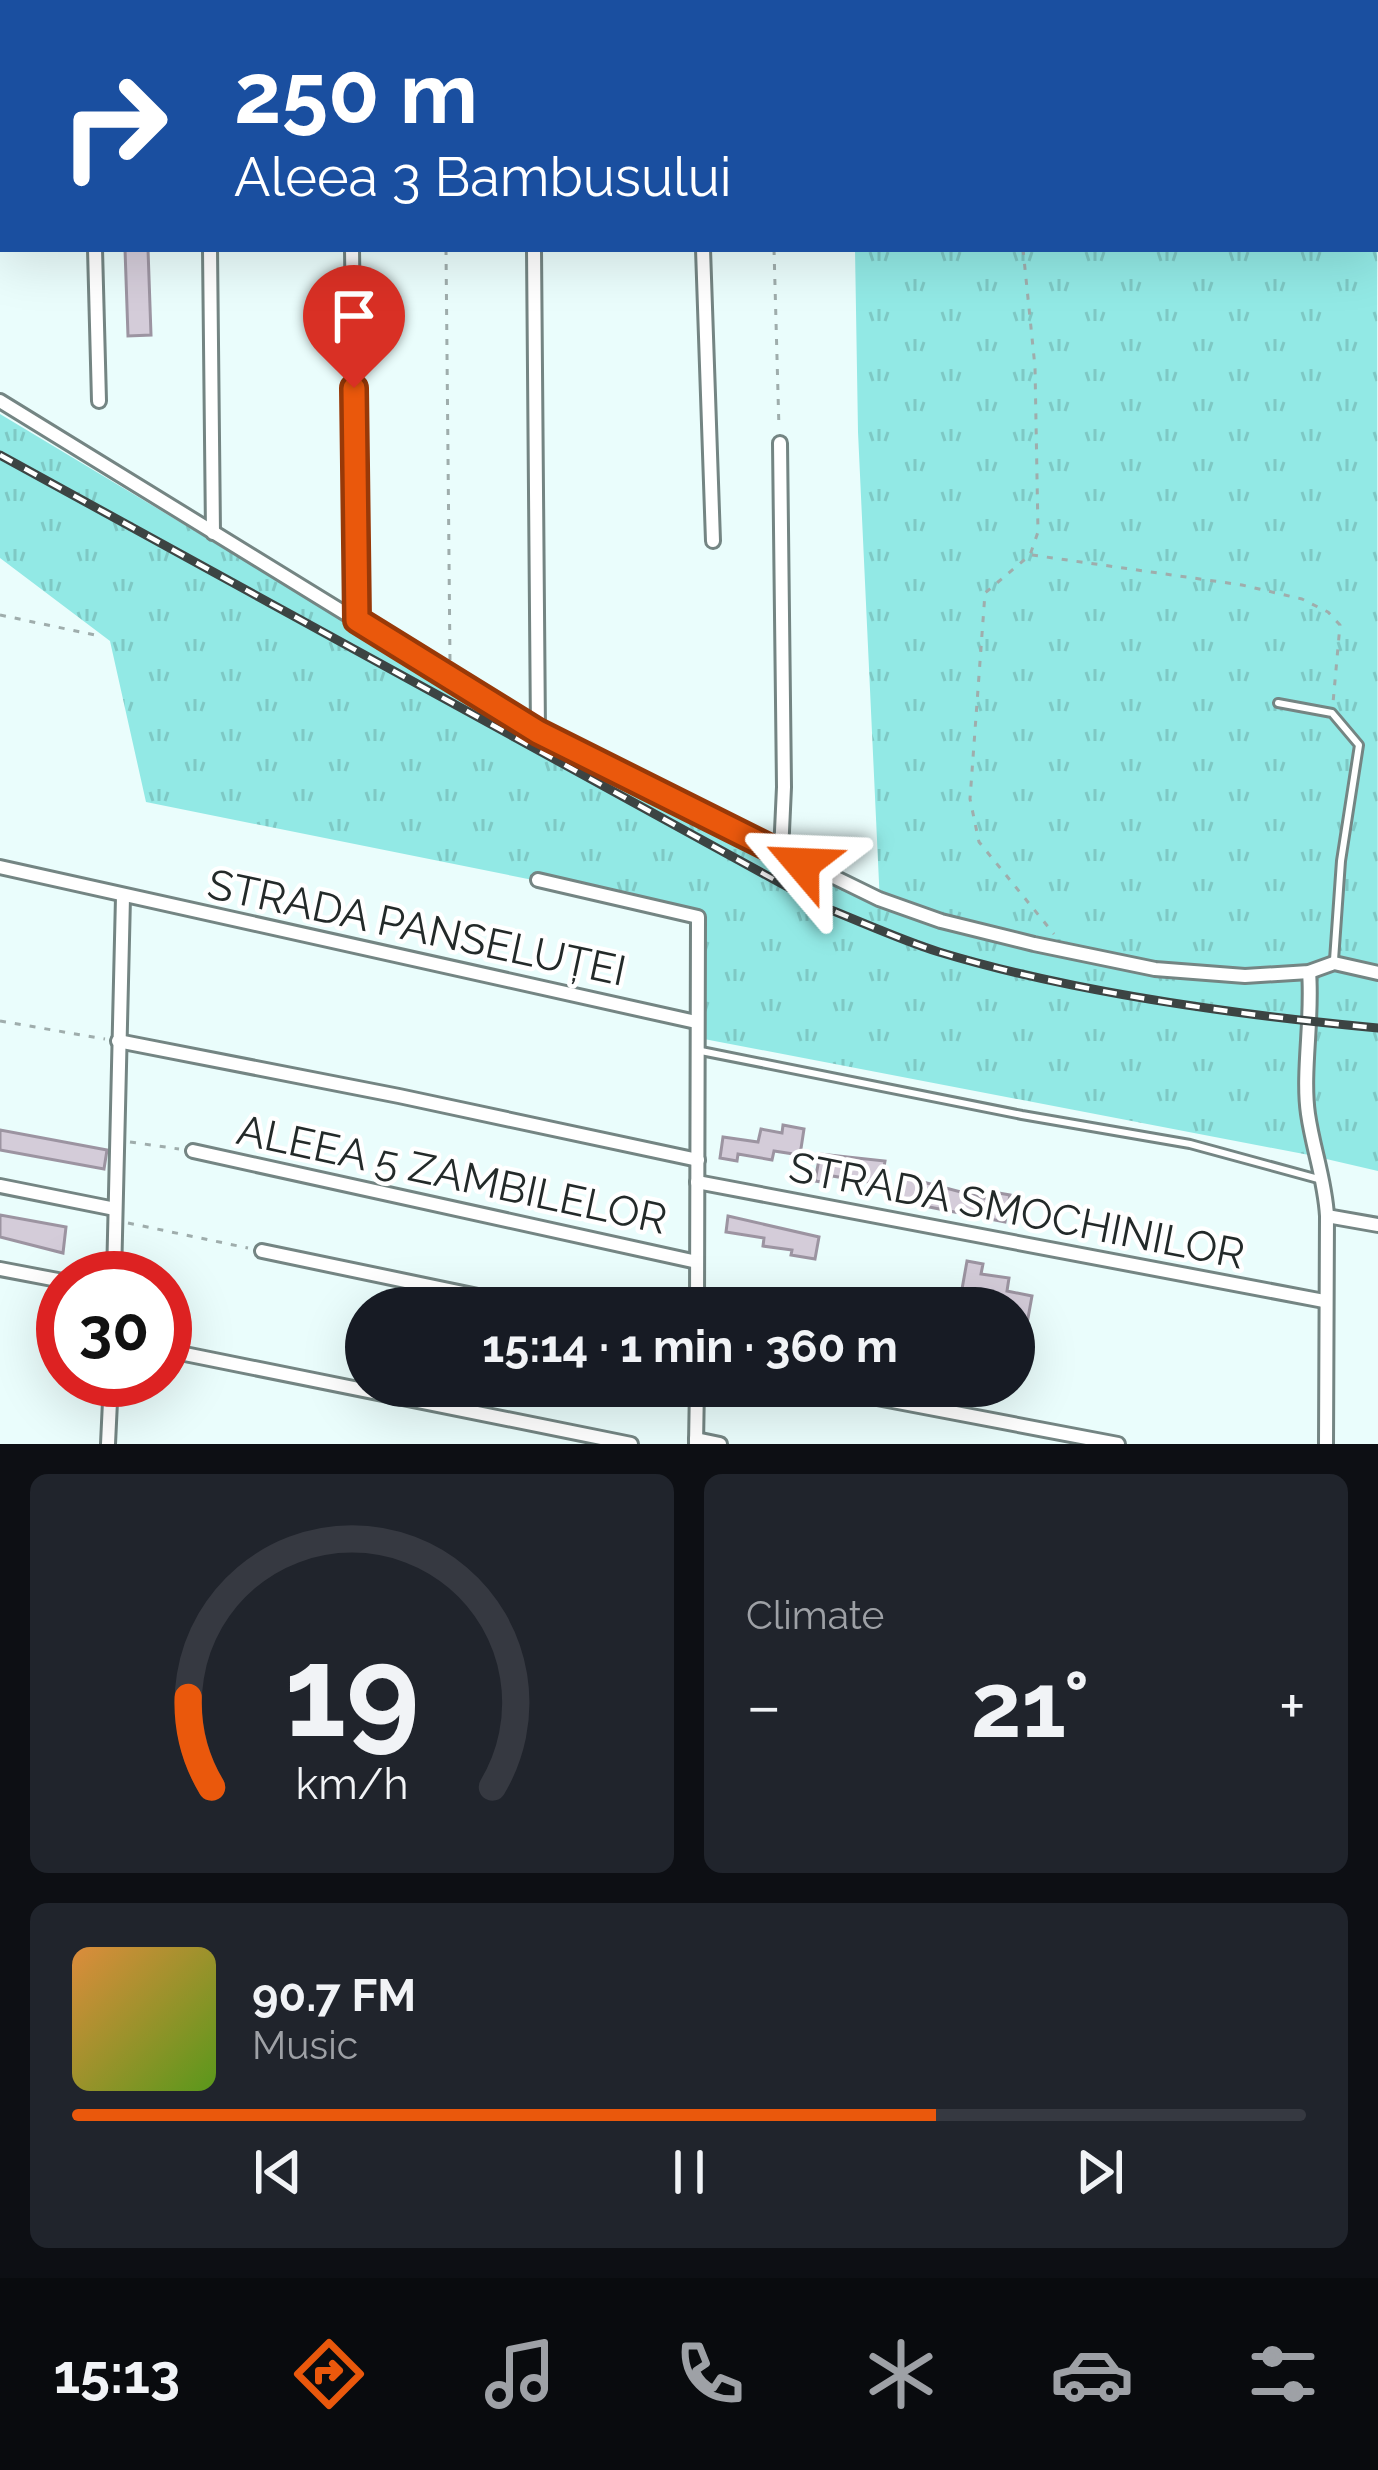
<!DOCTYPE html>
<html lang="en">
<head>
<meta charset="utf-8">
<style>
	body { margin:0; font-family:Raleway,sans-serif; background:#20242c; color:#f1f3f6; height:100vh; display:flex; flex-direction:column; font-size:45px; white-space:nowrap }
	* { box-sizing:border-box; margin:0 }
	p { font-size:39px; color:#9ea1a6 }
	.icon { flex:none; width:66px; height:66px; fill:none; stroke:currentColor; stroke-width:2; stroke-linecap:round; stroke-linejoin:round }
	.map { position:relative; height:1444px; overflow:hidden }
	.drawer { display:flex; flex-direction:column; gap:30px; padding:30px; background:#0d0f14; flex:1 }
	.drawer>* { flex:none }
	.top-card { position:absolute; left:0px; top:0px; width:1380px; height:252px; box-shadow:0 12px 48px #0002; background:#1a4fa0; color:#fff; overflow:hidden }
	.speed { position:absolute; left:36px; top:1251px; display:flex; gap:24px; font-size:60px; font-weight:700; text-align:center }
	.speed>* { display:grid; place-content:center; width:156px; height:156px; border-radius:50%; background:#171b24; box-shadow:0 12px 48px #0002; line-height:1 }
	.speed .limit { border:18px solid #d22; background:#fff; color:#111 }
	.pin { position:absolute; display:grid; place-items:center; width:102px; height:102px; color:#fff; margin:-123px -51px; border-radius:50% 50% 50% 0; rotate:-45deg; box-shadow:0 0 12px #0007 }
	.pin .icon { rotate:45deg }
	.me { position:absolute; width:132px; margin:-66px; rotate:296deg; stroke-linejoin:round; filter:drop-shadow(0 0 9px #0008) }
	.turn { display:flex; align-items:center; gap:42px; height:252px; padding:0 36px; font-size:54px }
	.turn .icon { width:156px; height:156px; stroke-width:2.5 }
	.turn b { display:block; font-size:84px; line-height:102px }
	.big { font-size:90px; font-weight:700; line-height:1.1 }
	.drawer .card { flex:1; display:flex; flex-direction:column; justify-content:center; gap:18px; min-width:0; padding:0 42px; border-radius:18px; background:#20242c }
	.drawer .dial { align-items:center; gap:0 }
	.dial svg { height:312px; overflow:visible; fill:none; stroke:#363941; stroke-width:7; stroke-linecap:round; text-anchor:middle }
	.dial text { fill:#f1f3f6; stroke:none }
	.song { display:flex; align-items:center; gap:36px }
	.cover { width:144px; height:144px; border-radius:18px; background:linear-gradient(135deg,hsl(30 70% 55%),hsl(90 70% 35%)) }
	.played { height:12px; border-radius:6px; background:linear-gradient(90deg,#ea580c 70%,#363941 70%) }
	.keys { display:flex; justify-content:space-around; direction:ltr }
	.heat { display:flex; justify-content:space-between; align-items:center; font-size:66px; direction:ltr }
	.drawer .tiles { flex:1; display:grid; gap:30px; grid-template-columns:1fr 1fr }
	.card:last-child { grid-column:span 2 }
	.trip { position:absolute; left:345px; top:1287px; width:690px; height:120px; border-radius:60px; background:#171b24; box-shadow:0 12px 48px #0002; font-weight:700; line-height:120px; text-align:center }
	.tab-bar { display:flex; height:192px; justify-content:space-around; align-items:center; background:#090b0e; color:#9ea1a6 }
	.tab-bar .icon { width:84px; height:84px }
	.tab-bar .current { color:#ea580c }
	.tab-bar b { font-size:54px; color:#f1f3f6 }
	.map>svg:first-child { display:block }
	.grass { fill:url(#grass-tufts) }
	.building { fill:#d4ccd9; stroke:#9c94a1; stroke-width:3 }
	.lines { fill:none; stroke-linecap:round; stroke-linejoin:round }
	.lane-casing { stroke:#748583; stroke-width:12 }
	.street-casing { stroke:#748583; stroke-width:18 }
	.path { stroke:#9fadac; stroke-width:3; stroke-dasharray:6 9; stroke-linecap:butt }
	.lane { stroke:#fff; stroke-width:6 }
	.street { stroke:#fff; stroke-width:12 }
	.rail-casing { stroke:#3c4443; stroke-width:9 }
	.rail { stroke:#fff; stroke-width:4.5; stroke-dasharray:14; stroke-linecap:butt }
	.route-casing { stroke:#983908; stroke-width:30 }
	.route { stroke:#ea580c; stroke-width:21 }
	.labels { text-anchor:middle; stroke-width:9; stroke-linejoin:round; paint-order:stroke }
	.street-label { font-size:42px; fill:#232a29; stroke:#fff }
</style>
</head>
<body>
<div class="map">
<svg width="1378" height="1444" viewBox="0 0 1378 1444">
	<defs>
		<pattern id="grass-tufts" width="24" height="20" patternUnits="userSpaceOnUse" patternTransform="scale(3)"><rect width="24" height="20" fill="#92e9e5"/><path d="M3 7l-1-3M5 7V3M7 7l1-3M15 17l-1-3M17 17v-4M19 17l1-3" fill="none" stroke="#7ec8c4"/></pattern>
	</defs>
	<rect width="100%" height="100%" fill="#eafdfc"/>
	<g class="grass">
		<rect x="851" y="0" width="501" height="3"/>
		<path d="M1377,178L1378,1171L1309,1155L704,1039L692,912L146,802L110,641L0,558V414L578,761L791,866L880,904L858,432L855,249H1377Z"/>
	</g>
	<g class="building">
		<path d="M125,249H148L151,335L128,336Z"/>
		<path d="M783,1125L804,1129L800,1155L774,1151L772,1160L738,1154L737,1161L720,1158L723,1137L758,1142L761,1129L782,1133Z"/>
		<path d="M0,1130L107,1150L104,1169L0,1150Z"/>
		<path d="M820,1154L885,1161L881,1184L832,1176L828,1183L815,1181Z"/>
		<path d="M904,1177L991,1200L993,1192L1010,1195L1005,1222L899,1201Z"/>
		<path d="M0,1215L66,1227L63,1253L0,1237Z"/>
		<path d="M728,1216L819,1237L815,1259L791,1255L792,1250L763,1246L764,1238L726,1232Z"/>
		<path d="M967,1261L983,1264L981,1274L1009,1278L1007,1291L1032,1296L1026,1329L1014,1327V1308L989,1304L990,1295L962,1289Z"/>
	</g>
	<g class="lines">
		<g class="lane-casing">
			<g id="lane">
				<path d="M1278,703L1332,713L1359,745L1341,861L1334,960"/>
				<path d="M701,1051L1022,1115L1190,1144L1322,1180"/>
			</g>
		</g>
		<g class="street-casing">
			<g id="street">
				<path d="M92,0V3"/>
				<path d="M208,0V3"/>
				<path d="M348,0V3"/>
				<path d="M530,0V3"/>
				<path d="M696,0V3"/>
				<path d="M1332,0L1333,3"/>
				<path d="M0,56H3"/>
				<path d="M1377,99L1378,101"/>
				<path d="M95,249L99,401"/>
				<path d="M210,249L213,533"/>
				<path d="M352,249L357,620"/>
				<path d="M534,249L538,732"/>
				<path d="M703,249L713,541"/>
				<path d="M0,401L538,732L879,899L941,921L1034,944L1155,969L1245,976L1309,972L1334,963L1378,973"/>
				<path d="M780,443L784,787L781,853"/>
				<path d="M0,867L696,1022"/>
				<path d="M538,880L698,917L697,1308"/>
				<path d="M1309,972C1313,1018 1302,1072 1308,1114C1313,1149 1325,1180 1327,1216L1326,1444"/>
				<path d="M118,1041L399,1096L698,1160"/>
				<path d="M193,1151L697,1262"/>
				<path d="M697,1182L1324,1301"/>
				<path d="M0,1186L115,1209"/>
				<path d="M1327,1216L1378,1225"/>
				<path d="M262,1251L535,1308"/>
				<path d="M0,1269L63,1281"/>
				<path d="M114,1278L123,897"/>
				<path d="M165,1350L631,1444"/>
				<path d="M814,1386L1118,1444"/>
				<path d="M696,1439L720,1444"/>
				<path d="M108,1444L111,1380"/>
				<path d="M696,1444L697,1386"/>
			</g>
		</g>
		<g class="path">
			<path d="M443,0V3"/>
			<path d="M767,0V3"/>
			<path d="M1001,0V3"/>
			<path d="M446,249L450,661"/>
			<path d="M774,249L779,429"/>
			<path d="M1023,249L1035,367L1038,532L1030,555L985,593L970,799L979,842L1054,934"/>
			<path d="M1032,555L1242,585L1302,599L1328,612L1340,625L1333,703"/>
			<path d="M0,615L95,635"/>
			<path d="M0,1021L105,1039"/>
			<path d="M130,1142L179,1149"/>
			<path d="M128,1223L248,1248"/>
		</g>
		<use href="#lane" class="lane"/>
		<use href="#street" class="street"/>
		<g class="rail-casing">
			<path id="rail" d="M0,455L826,908C864,923 901,940 939,952C1074,993 1238,1015 1378,1028"/>
		</g>
		<use href="#rail" class="rail"/>
	</g>
	<g class="lines">
		<g class="route-casing">
			<path id="route" d="M354,388L357,620L538,732L802,864"/>
		</g>
		<use href="#route" class="route"/>
	</g>
	<g class="labels">
		<g class="street-label">
			<text transform="translate(417 927) rotate(12)" y="15">STRADA PANSELUȚEI</text>
			<text transform="translate(452 1174) rotate(12)" y="15">ALEEA 5 ZAMBILELOR</text>
			<text transform="translate(1017 1210) rotate(11)" y="15">STRADA SMOCHINILOR</text>
		</g>
	</g>
</svg>
<div class="speed"><div class="limit">30</div></div>
<div class="pin" style="left:354px;top:388px;background:#d93025"><svg class="icon" aria-label="arrive" viewBox="0 0 24 24"><path d="M6 21V4h12l-3 4 3 4H6"/></svg></div>
<svg class="me" style="left:802px;top:864px" viewBox="-20 -20 40 40"><path d="M0-17L14 15 0 8-14 15z" fill="#ea580c" stroke="#fff" stroke-width="4"/></svg>
<div class="trip">15:14 · 1 min · 360 m</div>
<div class="top-card">
<div class="turn"><svg class="icon" aria-label="right" viewBox="0 0 24 24"><path d="M7 20v-9h11M14 6l5 5-5 5"/></svg><div><b>250 m</b>Aleea 3 Bambusului</div></div>
</div>
</div>
<section class="drawer">
<div class="tiles">
<div class="card dial"><svg viewBox="0 0 100 80">
<path d="M14 69A42 42 0 1 1 86 69"/>
<path d="M14 69A42 42 0 0 1 8 46" stroke="#ea580c"/>
<text x="50" y="56" font-size="32" font-weight="700">19</text>
<text x="50" y="72" font-size="11">km/h</text>
</svg></div>
<div class="card"><p>Climate</p>
<div class="heat"><a>−</a><b class="big">21°</b><a>+</a></div>
</div>
<div class="card">
<div class="song"><i class="cover"></i><div><b>90.7 FM</b><p>Music</p></div></div>
<div class="played"></div>
<div class="keys"><svg class="icon" aria-label="previous" viewBox="0 0 24 24"><path d="M18 5L8 12l10 7zM5 5v14"/></svg><svg class="icon" aria-label="pause" viewBox="0 0 24 24"><path d="M8 5v14M16 5v14"/></svg><svg class="icon" aria-label="next" viewBox="0 0 24 24"><path d="M6 5l10 7-10 7zM19 5v14"/></svg></div>
</div>
</div>
</section>
<nav class="tab-bar">
<b>15:13</b>
<svg class="icon current" aria-label="directions" viewBox="0 0 24 24"><path d="M12 3l9 9-9 9-9-9zM9 14v-3h6M13 9l2 2-2 2"/></svg>
<svg class="icon" aria-label="music" viewBox="0 0 24 24"><path d="M9 18V5l10-2v13"/><circle cx="6" cy="18" r="3"/><circle cx="16" cy="16" r="3"/></svg>
<svg class="icon" aria-label="phone" viewBox="0 0 24 24"><path d="M5 4h4l2 5-3 2q2 4 5 5l2-3 5 2v4C11 20 4 13 5 4z"/></svg>
<svg class="icon" aria-label="climate" viewBox="0 0 24 24"><path d="M12 3v18M4 7l16 10M4 17L20 7"/></svg>
<svg class="icon" aria-label="car" viewBox="0 0 24 24"><path d="M5 17H2v-5l4-1 3-4h7l3 4 3 1v5h-3M9 17h6M6 11h13"/><circle cx="7" cy="17" r="2"/><circle cx="17" cy="17" r="2"/></svg>
<svg class="icon" aria-label="filters" viewBox="0 0 24 24"><path d="M4 7h16M4 17h16"/><circle cx="9" cy="7" r="2"/><circle cx="15" cy="17" r="2"/></svg>
</nav>
</body>
</html>
